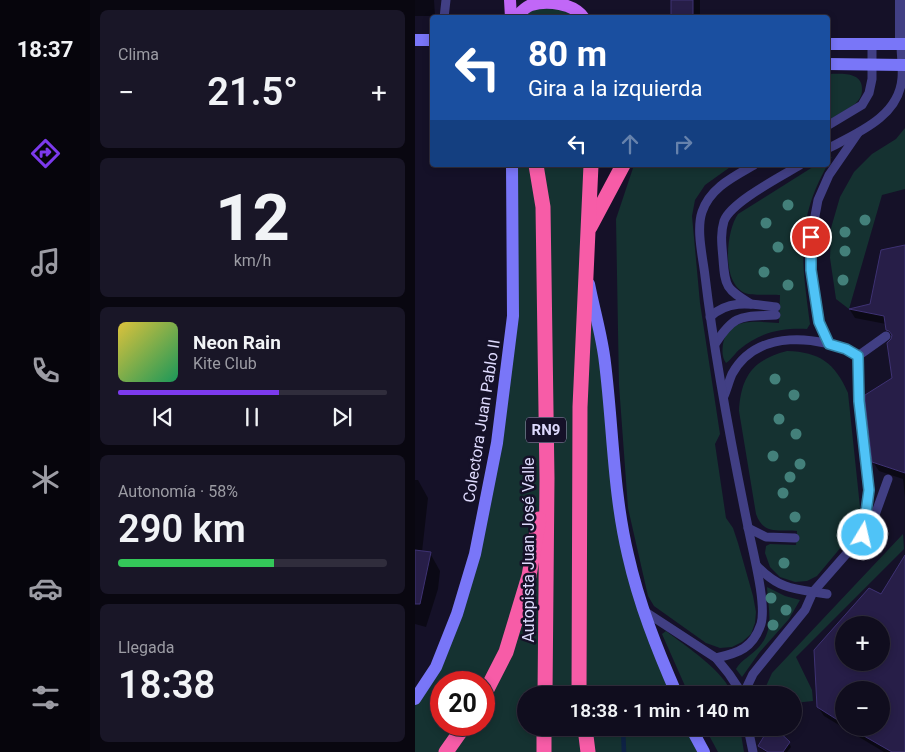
<!DOCTYPE html>
<html lang="es">
<head>
<meta charset="utf-8">
<style>
	body { margin:0; font-family:Roboto,sans-serif; background:#191627; color:#f1f3f6; height:100vh; display:flex; flex-direction:column; font-size:19px; white-space:nowrap }
	* { box-sizing:border-box; margin:0 }
	p { font-size:16px; color:#9c9ca4 }
	.icon { flex:none; width:28px; height:28px; fill:none; stroke:currentColor; stroke-width:2; stroke-linecap:round; stroke-linejoin:round }
	.map { position:relative; flex:1; overflow:hidden }
	.sheet { display:flex; flex-direction:column; gap:10px; padding:10px; background:#090710; width:325px }
	.sheet>* { flex:none }
	.hud { position:absolute; left:15px; top:15px; width:400px; height:152px; border-radius:5px; box-shadow:0 2px 8px #0003,0 0 0 1px #302d3c; background:#1a4fa0; color:#fff; overflow:hidden }
	.tools { position:absolute; left:420px; top:616px; display:grid; gap:10px }
	.tools a { display:grid; place-items:center; width:55px; height:55px; border-radius:50%; background:#100d1e; box-shadow:0 2px 8px #0003,0 0 0 1px #302d3c; font-size:25px }
	.speed { position:absolute; left:15px; top:671px; display:flex; gap:10px; font-size:25px; font-weight:700; text-align:center }
	.speed>* { display:grid; place-content:center; width:65px; height:65px; border-radius:50%; background:#100d1e; box-shadow:0 2px 8px #0003,0 0 0 1px #302d3c; line-height:1 }
	.speed .limit { border:8px solid #d22; background:#fff; color:#111 }
	.pin { position:absolute; display:grid; place-items:center; width:42px; height:42px; color:#fff; margin:-21px; border:2px solid #fff; border-radius:50%; box-shadow:0 1px 5px #0007 }
	.me { position:absolute; width:55px; margin:-28px; rotate:9deg; stroke-linejoin:round; filter:drop-shadow(0 0 4px #0008) }
	.turn { display:flex; align-items:center; gap:18px; height:105px; padding:0 15px; font-size:22px }
	.turn .icon { width:65px; height:65px; stroke-width:2.5 }
	.turn b { display:block; font-size:35px; line-height:42px }
	.lanes { display:flex; align-items:center; height:48px; padding:0 15px; background:#0003; justify-content:center; gap:25px; direction:ltr }
	.lanes .off { opacity:.35 }
	.big { font-size:38px; font-weight:600; line-height:1.1 }
	.sheet .tile { flex:1; display:flex; flex-direction:column; justify-content:center; gap:8px; min-width:0; padding:0 18px; border-radius:8px; background:#191627 }
	.sheet .dial { align-items:center; gap:0 }
	.dial b { font-size:65px; line-height:1 }
	.song { display:flex; align-items:center; gap:15px }
	.cover { width:60px; height:60px; border-radius:8px; background:linear-gradient(135deg,hsl(50 70% 55%),hsl(150 70% 35%)) }
	.played { height:5px; border-radius:2px; background:linear-gradient(90deg,#7c3aed 60%,#302d3c 60%) }
	.keys { display:flex; justify-content:space-around; direction:ltr }
	.heat { display:flex; justify-content:space-between; align-items:center; font-size:28px; direction:ltr }
	.charge { height:8px; border-radius:4px; background:linear-gradient(90deg,#34c759 58%,#302d3c 0) }
	.trip { position:absolute; left:102px; top:686px; width:285px; height:50px; border-radius:25px; background:#100d1e; box-shadow:0 2px 8px #0003,0 0 0 1px #302d3c; font-weight:600; line-height:50px; text-align:center }
	main { display:flex; flex:1; min-height:0 }
	.dock { display:flex; flex-direction:column; width:90px; justify-content:space-around; align-items:center; background:#06050c; color:#9c9ca4 }
	.dock .icon { width:35px; height:35px }
	.dock .active { color:#7c3aed }
	.dock b { font-size:22px; color:#f1f3f6 }
	.map>svg:first-child { display:block }
	.green { fill:#153231; fill-rule:evenodd }
	.shadow { fill:#0007; fill-rule:evenodd }
	.lines { fill:none; stroke-linecap:round; stroke-linejoin:round }
	.stream { stroke:#0e2245; stroke-width:4.5 }
	.building { fill:#271e48; stroke:#3e3273; fill-rule:evenodd }
	.service { stroke:#413f84; stroke-width:9 }
	.minor { stroke:#413f84; stroke-width:12 }
	.secondary { stroke:#7976f8; stroke-width:12 }
	.primary { stroke:#c167f7; stroke-width:12 }
	.motorway { stroke:#f75ca7; stroke-width:15 }
	.tree { fill:#43807a }
	.route-casing { stroke:#337fa1; stroke-width:12 }
	.route { stroke:#4fc3f7; stroke-width:9 }
	.labels { text-anchor:middle; stroke-width:5; stroke-linejoin:round; paint-order:stroke }
	.shield { fill:#151128; stroke:#a29ebd; stroke-width:1 }
	.shield-label { font-size:15px; font-weight:bold; fill:#dedafd }
	.street-label { font-size:16px; fill:#dedafd; stroke:#151128 }
</style>
</head>
<body>
<main>
<nav class="dock">
<b>18:37</b>
<svg class="icon active" aria-label="directions" viewBox="0 0 24 24"><path d="M12 3l9 9-9 9-9-9zM9 14v-3h6M13 9l2 2-2 2"/></svg>
<svg class="icon" aria-label="music" viewBox="0 0 24 24"><path d="M9 18V5l10-2v13"/><circle cx="6" cy="18" r="3"/><circle cx="16" cy="16" r="3"/></svg>
<svg class="icon" aria-label="phone" viewBox="0 0 24 24"><path d="M5 4h4l2 5-3 2q2 4 5 5l2-3 5 2v4C11 20 4 13 5 4z"/></svg>
<svg class="icon" aria-label="climate" viewBox="0 0 24 24"><path d="M12 3v18M4 7l16 10M4 17L20 7"/></svg>
<svg class="icon" aria-label="car" viewBox="0 0 24 24"><path d="M5 17H2v-5l4-1 3-4h7l3 4 3 1v5h-3M9 17h6M6 11h13"/><circle cx="7" cy="17" r="2"/><circle cx="17" cy="17" r="2"/></svg>
<svg class="icon" aria-label="filters" viewBox="0 0 24 24"><path d="M4 7h16M4 17h16"/><circle cx="9" cy="7" r="2"/><circle cx="15" cy="17" r="2"/></svg>
</nav>
<section class="sheet">
<div class="tile"><p>Clima</p>
<div class="heat"><a>−</a><b class="big">21.5°</b><a>+</a></div>
</div>
<div class="tile dial"><b>12</b><p>km/h</p></div>
<div class="tile">
<div class="song"><i class="cover"></i><div><b>Neon Rain</b><p>Kite Club</p></div></div>
<div class="played"></div>
<div class="keys"><svg class="icon" aria-label="previous" viewBox="0 0 24 24"><path d="M18 5L8 12l10 7zM5 5v14"/></svg><svg class="icon" aria-label="pause" viewBox="0 0 24 24"><path d="M8 5v14M16 5v14"/></svg><svg class="icon" aria-label="next" viewBox="0 0 24 24"><path d="M6 5l10 7-10 7zM19 5v14"/></svg></div>
</div>
<div class="tile"><p>Autonomía · 58%</p><b class="big">290 km</b><div class="charge"></div></div>
<div class="tile"><p>Llegada</p><b class="big">18:38</b></div>
</section>
<div class="map">
<svg width="490" height="752" viewBox="0 0 490 752">
	<rect width="100%" height="100%" fill="#151128"/>
	<g class="green">
		<path d="M134,2L169,18H100Z"/>
		<path d="M413,74C425,74 448,71 447,90C447,96 444,100 440,104C432,110 421,115 413,121Z"/>
		<path d="M490,128V189L467,195L434,309L421,299L415,258L416,228L425,197L439,172L457,154L481,139Z"/>
		<path d="M417,157C380,219 386,256 395,324L392,329C367,328 345,332 325,349C320,353 317,359 311,363C307,358 307,350 308,344C314,316 342,322 364,323L365,295C356,294 338,296 330,293C306,283 311,231 323,214L401,165H412L413,158Z"/>
		<path d="M97,165H176L170,266L213,555L262,695H111V728H276L289,752H0V699L21,667L60,554L98,316ZM26,682H69V725H26Z"/>
		<path d="M219,165H318L290,185L280,200L277,216L285,303L305,434L300,444L311,518L318,528L323,543L338,596L341,612L340,623L336,634L327,642L317,647L305,648L291,643L239,606L233,596L213,508L204,385L201,219Z"/>
		<path d="M372,351C405,352 420,363 433,393L445,507V519L442,528L402,576L392,581L380,582L365,577L355,567L350,553L351,546L355,544L381,545L382,531C363,529 349,536 341,514L324,411C326,377 337,360 372,351Z"/>
		<path d="M488,534L489,549L381,657L397,690L398,701L379,703V695H347L357,673Z"/>
		<path d="M352,587L370,596L385,600L374,619L344,653L327,677L321,669C327,659 336,656 344,647C360,629 353,608 352,587Z"/>
		<path d="M251,631C270,646 311,672 317,695H274L247,634Z"/>
		<path d="M290,728H325L329,752H303Z"/>
	</g>
	<g class="shadow">
		<path d="M0,0H19L20,16H0Z"/>
		<rect x="257" y="0" width="28" height="18"/>
		<path d="M490,246V497L488,479L464,471L458,462L479,379L478,340L472,329L471,324L440,318L435,310L456,305Z"/>
		<path d="M0,480H3L13,498L7,552L15,553L25,571L23,589L11,627L0,624Z"/>
		<path d="M490,557V752H469L409,716L403,707L400,651L454,589L467,595ZM429,625H466V662H429ZM429,690H466V728H429Z"/>
		<path d="M355,728H358L374,743L376,747L372,752H351L346,749L344,746Z"/>
	</g>
	<g class="lines">
		<path class="stream" d="M208,728L209,752"/>
	</g>
	<g class="building">
		<rect x="256" y="0" width="22" height="18"/>
		<path d="M490,245V473L457,462L450,401V395L477,378L472,343L476,339L477,335L474,331L471,330L469,316L434,309L455,304L466,250Z"/>
		<path d="M0,550L16,552L5,604H0Z"/>
		<path d="M490,555V752H477L435,728H466V690H429V724L402,707L399,650L454,588L466,594ZM429,625H466V662H429Z"/>
		<path d="M354,728H360L375,742L368,752H353L343,746Z"/>
	</g>
	<g class="lines">
		<g class="service">
			<path d="M29,18L31,0"/>
			<path d="M412,126L447,105L454,93L457,79V44"/>
			<path d="M412,149C442,133 484,117 487,78C488,67 486,55 486,44"/>
			<path d="M336,304C311,289 310,287 308,259C307,246 305,234 309,221C316,202 367,176 385,165"/>
			<path d="M295,317C314,299 337,304 361,307"/>
			<path d="M300,344C320,313 326,317 361,315"/>
			<path d="M414,344L404,322L396,270V237L403,200L414,175L443,133"/>
			<path d="M443,356L471,336"/>
			<path d="M309,396C312,389 314,381 317,374C342,329 404,334 443,356"/>
			<path d="M333,528L351,537L380,538"/>
			<path d="M451,530L460,515L473,479"/>
			<path d="M342,566C365,590 380,589 412,594"/>
			<path d="M229,611L301,658L314,674L328,695"/>
			<path d="M301,658C324,653 338,648 346,624C352,603 337,549 333,527C316,444 300,360 290,276C288,258 281,230 287,212C295,188 318,177 339,165"/>
			<path d="M328,695L338,674L390,610L398,592L448,535L454,490L444,401L443,356"/>
			<path d="M333,728L338,752"/>
		</g>
		<path class="minor" d="M486,0V44"/>
		<g class="secondary">
			<path d="M0,40H18"/>
			<path d="M412,44H490"/>
			<path d="M412,64L490,65"/>
			<path d="M174,284C179,310 187,336 190,363C198,427 198,492 213,555C224,604 242,649 262,695"/>
			<path d="M0,699L21,667L42,614L60,554L82,443L98,316L97,165"/>
			<path d="M276,728L289,752"/>
		</g>
		<g class="primary">
			<path d="M95,0L96,18"/>
			<path d="M100,18C105,13 110,7 116,5C132,0 159,3 169,18"/>
		</g>
		<g class="motorway">
			<path d="M121,165L128,207L132,478L130,695"/>
			<path d="M175,227L208,165"/>
			<path d="M69,695L91,652L114,576L124,519"/>
			<path d="M164,695L165,407L176,165"/>
			<path d="M170,728L173,752"/>
			<path d="M31,752L50,725"/>
			<path d="M129,752V728"/>
		</g>
	</g>
	<g class="tree">
		<circle cx="373" cy="205" r="5.5"/>
		<circle cx="450" cy="220" r="5.5"/>
		<circle cx="351" cy="223" r="5.5"/>
		<circle cx="430" cy="232" r="5.5"/>
		<circle cx="363" cy="247" r="5.5"/>
		<circle cx="430" cy="251" r="5.5"/>
		<circle cx="349" cy="272" r="5.5"/>
		<circle cx="428" cy="280" r="5.5"/>
		<circle cx="373" cy="285" r="5.5"/>
		<circle cx="360" cy="379" r="5.5"/>
		<circle cx="379" cy="395" r="5.5"/>
		<circle cx="364" cy="419" r="5.5"/>
		<circle cx="381" cy="434" r="5.5"/>
		<circle cx="358" cy="456" r="5.5"/>
		<circle cx="385" cy="464" r="5.5"/>
		<circle cx="375" cy="477" r="5.5"/>
		<circle cx="368" cy="493" r="5.5"/>
		<circle cx="380" cy="517" r="5.5"/>
		<circle cx="369" cy="563" r="5.5"/>
		<circle cx="356" cy="598" r="5.5"/>
		<circle cx="371" cy="610" r="5.5"/>
		<circle cx="358" cy="625" r="5.5"/>
	</g>
	<g class="lines">
		<g class="route-casing">
			<path id="route" d="M396,237V270L404,322L414,344L431,349L443,356L444,401L454,490L448,535"/>
		</g>
		<use href="#route" class="route"/>
	</g>
	<g class="labels">
		<rect class="shield" x="111" y="417.5" width="40" height="25" rx="4"/>
		<g class="shield-label">
			<text x="131" y="435">RN9</text>
		</g>
		<g class="street-label">
			<text transform="translate(66 421) rotate(-81)" y="6">Colectora Juan Pablo II</text>
			<text transform="translate(113 550) rotate(-90)" y="6">Autopista Juan José Valle</text>
		</g>
	</g>
</svg>
<div class="tools">
<a>+</a>
<a>−</a>
</div>
<div class="speed"><div class="limit">20</div></div>
<div class="pin" style="left:396px;top:237px;background:#d93025"><svg class="icon" aria-label="arrive" viewBox="0 0 24 24"><path d="M6 21V4h12l-3 4 3 4H6"/></svg></div>
<svg class="me" style="left:448px;top:535px" viewBox="-20 -20 40 40"><circle r="17" fill="#4fc3f7" stroke="#fff" stroke-width="3"/><path d="M0-11L8 9 0 5-8 9z" fill="#fff"/></svg>
<div class="trip">18:38 · 1 min · 140 m</div>
<div class="hud">
<div class="turn"><svg class="icon" aria-label="left" viewBox="0 0 24 24"><path d="M17 20v-9H6M10 6l-5 5 5 5"/></svg><div><b>80 m</b>Gira a la izquierda</div></div>
<div class="lanes"><svg class="icon" aria-label="left" viewBox="0 0 24 24"><path d="M17 20v-9H6M10 6l-5 5 5 5"/></svg><svg class="icon off" aria-label="ahead" viewBox="0 0 24 24"><path d="M12 20V5M6 11l6-6 6 6"/></svg><svg class="icon off" aria-label="right" viewBox="0 0 24 24"><path d="M7 20v-9h11M14 6l5 5-5 5"/></svg></div>
</div>
</div>
</main>
</body>
</html>
